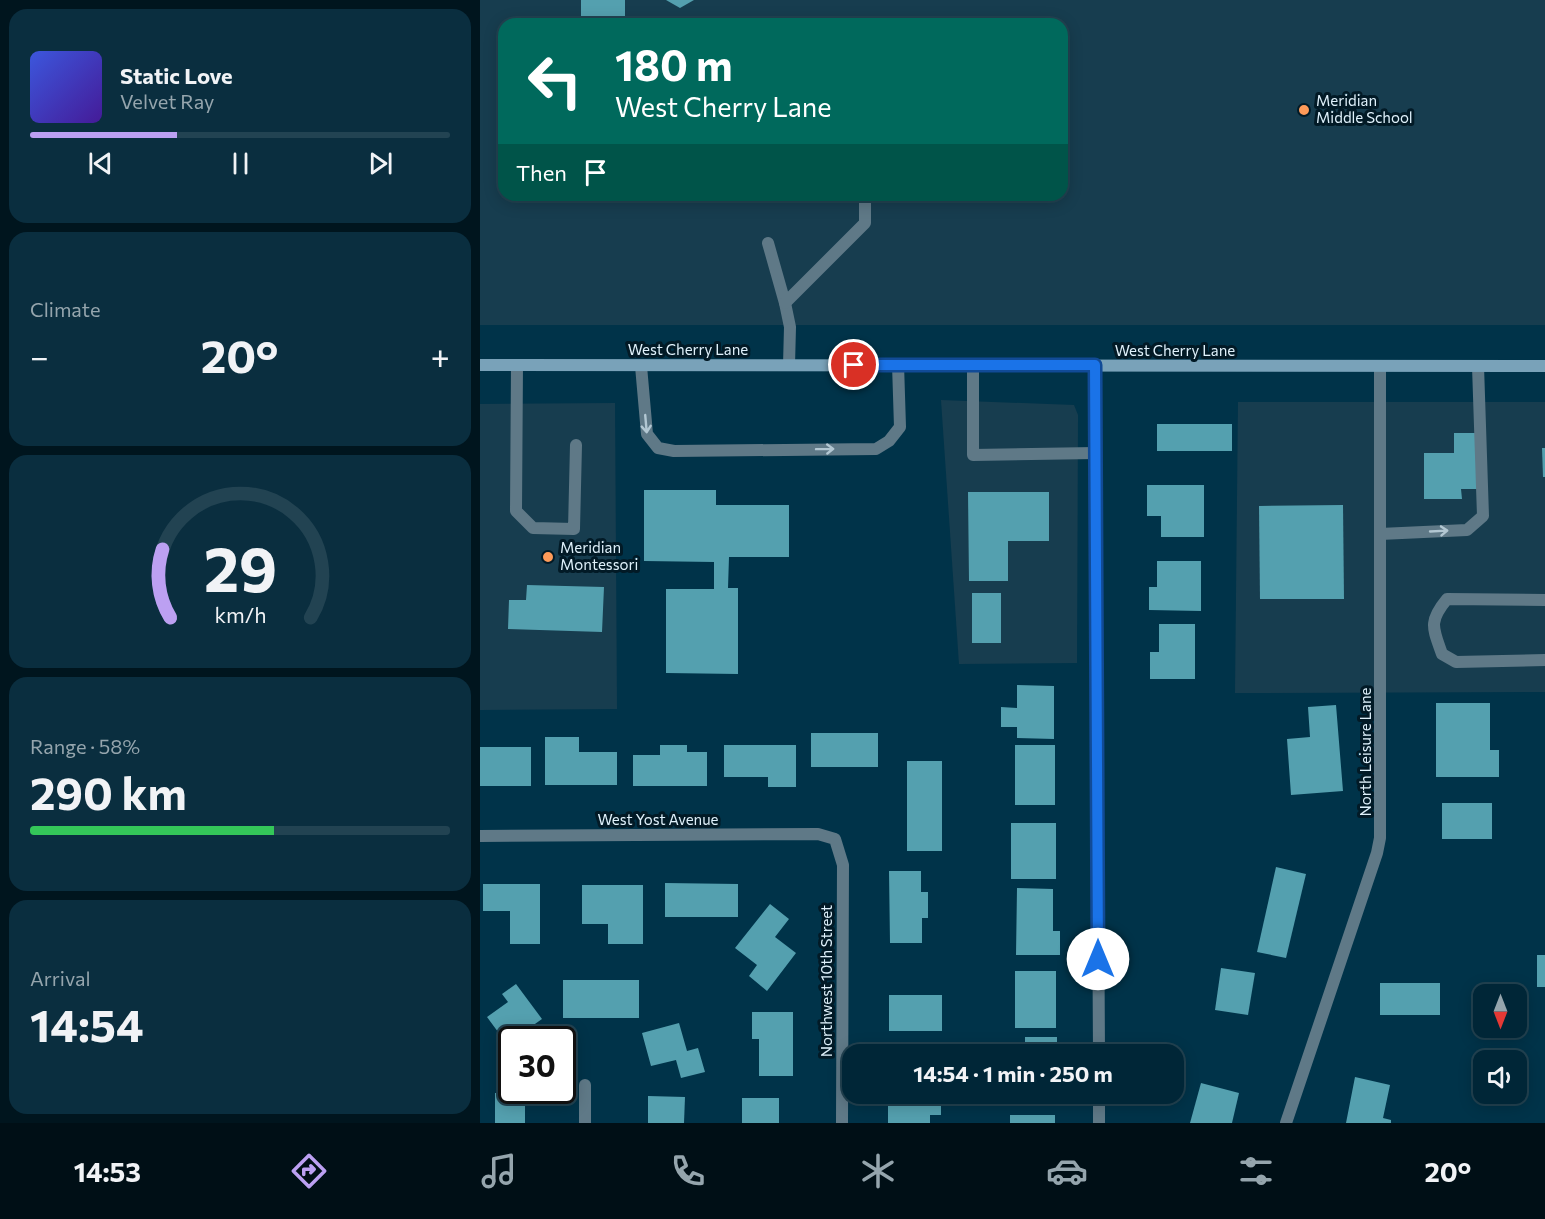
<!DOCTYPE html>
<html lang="en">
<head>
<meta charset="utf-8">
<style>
	body { margin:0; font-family:Commissioner,sans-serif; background:#0a2e3f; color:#f1f3f6; height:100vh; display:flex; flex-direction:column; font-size:22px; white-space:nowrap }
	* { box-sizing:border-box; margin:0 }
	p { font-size:20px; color:#95a5ad }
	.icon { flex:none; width:33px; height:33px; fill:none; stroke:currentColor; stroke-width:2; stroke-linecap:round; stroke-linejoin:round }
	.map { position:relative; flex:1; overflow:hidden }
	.sheet { display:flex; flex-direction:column; gap:9px; padding:9px; background:#00151e; width:480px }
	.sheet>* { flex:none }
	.banner { position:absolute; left:18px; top:18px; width:570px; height:183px; border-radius:18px; box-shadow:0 3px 15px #0003,0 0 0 2px #224352; background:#00695c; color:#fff; overflow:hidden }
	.needle { width:39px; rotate:180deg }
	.tools { position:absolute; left:993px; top:984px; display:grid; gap:12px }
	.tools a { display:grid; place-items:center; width:54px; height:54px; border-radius:12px; background:#002637; box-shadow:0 3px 15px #0003,0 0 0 2px #224352; font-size:30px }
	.speed { position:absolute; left:18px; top:1026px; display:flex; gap:12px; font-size:30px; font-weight:700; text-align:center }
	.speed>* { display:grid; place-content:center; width:78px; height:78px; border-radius:50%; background:#002637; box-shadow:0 3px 15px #0003,0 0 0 2px #224352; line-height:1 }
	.speed .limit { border:3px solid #111; border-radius:9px; background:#fff; color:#111 }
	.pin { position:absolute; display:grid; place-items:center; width:51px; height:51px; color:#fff; margin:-26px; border:3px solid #fff; border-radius:50%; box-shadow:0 2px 6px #0007 }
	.me { position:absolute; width:66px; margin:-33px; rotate:0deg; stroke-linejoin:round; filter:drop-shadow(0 0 4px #0008) }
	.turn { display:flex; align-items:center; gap:21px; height:126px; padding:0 18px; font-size:27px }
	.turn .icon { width:78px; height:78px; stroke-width:2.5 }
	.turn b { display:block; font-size:42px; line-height:51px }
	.then { display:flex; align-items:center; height:57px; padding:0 18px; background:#0003; gap:12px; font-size:22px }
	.big { font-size:45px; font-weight:700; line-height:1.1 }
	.sheet .tile { flex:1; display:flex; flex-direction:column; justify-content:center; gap:9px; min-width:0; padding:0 21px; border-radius:18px; background:#0a2e3f }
	.sheet .dial { align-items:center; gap:0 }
	.dial svg { height:156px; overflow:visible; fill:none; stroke:#224352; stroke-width:7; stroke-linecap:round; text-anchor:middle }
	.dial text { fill:#f1f3f6; stroke:none }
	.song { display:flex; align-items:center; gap:18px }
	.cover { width:72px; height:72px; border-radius:9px; background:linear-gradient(135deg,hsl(230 70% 55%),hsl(260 70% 35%)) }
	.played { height:6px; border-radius:3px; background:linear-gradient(90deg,#bca0f2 35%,#224352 35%) }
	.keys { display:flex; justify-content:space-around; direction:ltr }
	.heat { display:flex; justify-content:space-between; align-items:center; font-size:33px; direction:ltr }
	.charge { height:9px; border-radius:4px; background:linear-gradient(90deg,#34c759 58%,#224352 0) }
	.trip { position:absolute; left:362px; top:1044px; width:342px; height:60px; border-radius:18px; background:#002637; box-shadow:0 3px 15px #0003,0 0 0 2px #224352; font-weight:700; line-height:60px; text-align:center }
	.menu { display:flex; height:96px; justify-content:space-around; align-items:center; background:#000f16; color:#95a5ad }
	.menu .icon { width:42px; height:42px }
	.menu .active { color:#bca0f2 }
	.menu b { font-size:27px; color:#f1f3f6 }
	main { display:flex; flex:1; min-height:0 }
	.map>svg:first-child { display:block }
	.built { fill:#173d4f; fill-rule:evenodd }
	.building { fill:#54a0af }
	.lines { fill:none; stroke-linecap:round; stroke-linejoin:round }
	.service { stroke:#5f7987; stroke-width:12 }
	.minor { stroke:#5f7987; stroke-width:12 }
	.secondary { stroke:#79a2b9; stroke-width:12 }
	.oneway { stroke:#b2c7d2 }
	.route-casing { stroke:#114b97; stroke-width:15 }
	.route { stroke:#1a73e8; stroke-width:10 }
	.poi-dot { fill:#fe9b59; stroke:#021a26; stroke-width:2 }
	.labels { text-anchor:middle; stroke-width:6; stroke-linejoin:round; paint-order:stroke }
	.poi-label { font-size:15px; fill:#dff1fb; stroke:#021a26; text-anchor:start }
	.street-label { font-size:15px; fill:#dff1fb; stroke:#021a26 }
</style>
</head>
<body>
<main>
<section class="sheet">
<div class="tile">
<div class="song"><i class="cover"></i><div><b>Static Love</b><p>Velvet Ray</p></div></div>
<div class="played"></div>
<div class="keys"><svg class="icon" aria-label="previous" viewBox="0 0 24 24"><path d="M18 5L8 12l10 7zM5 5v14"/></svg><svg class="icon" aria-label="pause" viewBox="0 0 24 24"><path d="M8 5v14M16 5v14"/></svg><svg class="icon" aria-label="next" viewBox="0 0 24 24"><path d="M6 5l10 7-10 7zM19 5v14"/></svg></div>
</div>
<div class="tile"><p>Climate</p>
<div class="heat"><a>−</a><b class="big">20°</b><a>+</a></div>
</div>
<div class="tile dial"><svg viewBox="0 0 100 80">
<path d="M14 69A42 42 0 1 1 86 69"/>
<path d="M14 69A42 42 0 0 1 10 34" stroke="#bca0f2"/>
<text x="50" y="56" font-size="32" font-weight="700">29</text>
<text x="50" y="72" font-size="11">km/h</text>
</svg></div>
<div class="tile"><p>Range · 58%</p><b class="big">290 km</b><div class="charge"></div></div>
<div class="tile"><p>Arrival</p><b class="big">14:54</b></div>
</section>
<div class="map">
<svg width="1065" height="1123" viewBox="0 0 1065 1123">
	<rect width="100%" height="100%" fill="#003349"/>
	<g class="built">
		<path d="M0,0H1065V325H0ZM24,24H582V195H24Z"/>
		<path d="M461,400L594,405L598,415L597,663L479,664Z"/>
		<path d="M758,402H1065V692L755,693Z"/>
		<path d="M135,403L137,709L0,710V404Z"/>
	</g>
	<g class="building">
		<rect x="101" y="0" width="44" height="22"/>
		<path d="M186,0H214L200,8Z"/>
		<rect x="677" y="424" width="75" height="27"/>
		<path d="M974,433H1000V489H981L982,499H944V453H974Z"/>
		<path d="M1062,448H1065V477H1063Z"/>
		<path d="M667,485H724V537H681V516H667Z"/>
		<path d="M164,490H236V505H309V557H249L248,588H258V674L186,673V589H234V562L164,561Z"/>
		<path d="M488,492H569V541H528V581H489Z"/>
		<path d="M863,505L864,599H780L779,506Z"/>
		<path d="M677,561H721V611L669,610V587H677Z"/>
		<path d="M47,585L124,587L122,632L28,629L29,600H46Z"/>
		<rect x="492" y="593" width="29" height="50"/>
		<path d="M679,624H715V679H670V652H679Z"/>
		<path d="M537,685L574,686V739L537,738V727H521V707L537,708Z"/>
		<path d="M956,703H1010V750H1019V777H956Z"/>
		<path d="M856,705L863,791L811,795L807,739L830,737L828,707Z"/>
		<rect x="331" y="733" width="67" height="34"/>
		<path d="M65,737H99V752H137V785H65Z"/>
		<path d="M180,745H207V752H227V786H153V755H180Z"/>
		<path d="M244,745H316V787H288V777H244Z"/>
		<rect x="535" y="745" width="40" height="60"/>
		<rect x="0" y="747" width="51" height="39"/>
		<rect x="427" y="761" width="35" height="90"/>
		<rect x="962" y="803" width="50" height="36"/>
		<rect x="531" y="823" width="45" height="56"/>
		<path d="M796,867L826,874L806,958L777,952Z"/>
		<path d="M409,871H441V892H448V918H442V943H410Z"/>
		<path d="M185,883L258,884V917H185Z"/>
		<path d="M3,884H60V944H30V911H3Z"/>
		<path d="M102,885H163V944H128V924H102Z"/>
		<path d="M537,888L573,889V931H580V955H536Z"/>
		<path d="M290,904L309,919L295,937L316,953L287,991L269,976L277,965L255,948Z"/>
		<rect x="1057" y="955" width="8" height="32"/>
		<path d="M741,968L775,973L768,1015L735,1010Z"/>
		<rect x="535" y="971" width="41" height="57"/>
		<rect x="83" y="980" width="76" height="38"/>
		<rect x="900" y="983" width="60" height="32"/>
		<path d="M36,984L62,1019L45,1031L51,1040H32V1051L7,1017L28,1002L22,994Z"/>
		<rect x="409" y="995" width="53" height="36"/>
		<path d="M272,1012H313V1076H279V1039H272Z"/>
		<path d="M199,1023L207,1051L218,1048L225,1072L201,1078L196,1060L171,1066L162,1033Z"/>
		<rect x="545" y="1037" width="32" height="17"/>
		<path d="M875,1077L910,1085L903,1118L911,1120V1123H866Z"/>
		<path d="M721,1083L759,1093L752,1123H710Z"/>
		<rect x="15" y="1093" width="30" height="30"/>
		<path d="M419,1094H461V1115H450V1123H408V1104H419Z"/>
		<rect x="545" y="1094" width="32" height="7"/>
		<path d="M168,1096L205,1097L204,1123H168Z"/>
		<rect x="262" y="1098" width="37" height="25"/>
		<rect x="530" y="1115" width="45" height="8"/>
	</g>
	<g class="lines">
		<g class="service">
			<path d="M288,243L305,303L310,327L309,365"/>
			<path d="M305,303L385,223V195"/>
			<path d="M37,365L36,511L53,528L94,529L96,445"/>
			<path d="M493,365V455L615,453"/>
			<path d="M161,366L167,434L178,448L194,451L396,449L409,441L420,427L418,364"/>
			<path d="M900,534L987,530L1003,516L998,366"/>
			<path d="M1065,600L967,599C948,622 953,628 962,654L976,662L1065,660"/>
		</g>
		<g class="minor">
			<path d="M615,365L619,1054"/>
			<path d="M0,836L338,834L355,839L363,865L362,1123"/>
			<path d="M619,1094V1123"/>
			<path d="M105,1123V1085"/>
			<path d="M806,1123L897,853L900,838V366"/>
		</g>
		<path class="secondary" d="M0,365L1065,366"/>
	</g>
	<defs><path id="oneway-shaft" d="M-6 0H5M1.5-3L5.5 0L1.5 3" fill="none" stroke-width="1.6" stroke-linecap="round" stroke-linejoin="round" transform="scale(1.5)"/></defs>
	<g class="oneway">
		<use href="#oneway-shaft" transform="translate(166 424) rotate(85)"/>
		<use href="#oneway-shaft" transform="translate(345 449) rotate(-1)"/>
		<use href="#oneway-shaft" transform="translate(959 531) rotate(-3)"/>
	</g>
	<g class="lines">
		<g class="route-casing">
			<path id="route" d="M374,365H615L618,959"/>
		</g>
		<use href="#route" class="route"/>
	</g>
	<g class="poi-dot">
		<circle cx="824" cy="110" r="6"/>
		<circle cx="68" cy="557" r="6"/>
	</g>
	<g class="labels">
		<g class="poi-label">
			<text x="836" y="106">Meridian<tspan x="836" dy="17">Middle School</tspan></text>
			<text x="80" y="553">Meridian<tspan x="80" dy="17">Montessori</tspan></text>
		</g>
		<g class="street-label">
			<text x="208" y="355">West Cherry Lane</text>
			<text x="695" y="356">West Cherry Lane</text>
			<text transform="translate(886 752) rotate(-90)" y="5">North Leisure Lane</text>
			<text x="178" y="825">West Yost Avenue</text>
			<text transform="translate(347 981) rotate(-90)" y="5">Northwest 10th Street</text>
		</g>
	</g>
</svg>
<div class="tools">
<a><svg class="needle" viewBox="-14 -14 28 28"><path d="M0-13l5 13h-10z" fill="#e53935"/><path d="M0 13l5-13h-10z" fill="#95a5ad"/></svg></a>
<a><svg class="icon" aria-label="sound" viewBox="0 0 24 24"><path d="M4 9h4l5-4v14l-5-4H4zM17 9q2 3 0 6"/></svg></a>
</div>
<div class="speed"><div class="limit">30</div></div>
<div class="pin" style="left:374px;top:365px;background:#d93025"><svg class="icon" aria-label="arrive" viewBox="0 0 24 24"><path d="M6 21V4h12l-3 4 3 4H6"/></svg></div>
<svg class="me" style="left:618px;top:959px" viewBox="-20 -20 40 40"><circle r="19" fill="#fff"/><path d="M0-13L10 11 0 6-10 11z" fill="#1a73e8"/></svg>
<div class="trip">14:54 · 1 min · 250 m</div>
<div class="banner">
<div class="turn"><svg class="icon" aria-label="left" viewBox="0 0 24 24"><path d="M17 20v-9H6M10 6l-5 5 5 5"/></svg><div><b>180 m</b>West Cherry Lane</div></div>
<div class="then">Then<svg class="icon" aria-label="arrive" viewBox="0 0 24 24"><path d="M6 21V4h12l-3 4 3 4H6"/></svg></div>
</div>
</div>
</main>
<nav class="menu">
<b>14:53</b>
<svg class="icon active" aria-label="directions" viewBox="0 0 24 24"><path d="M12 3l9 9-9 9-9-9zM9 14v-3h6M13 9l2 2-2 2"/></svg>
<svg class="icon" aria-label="music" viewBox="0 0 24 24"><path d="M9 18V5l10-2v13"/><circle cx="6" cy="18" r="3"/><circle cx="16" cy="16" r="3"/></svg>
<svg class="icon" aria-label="phone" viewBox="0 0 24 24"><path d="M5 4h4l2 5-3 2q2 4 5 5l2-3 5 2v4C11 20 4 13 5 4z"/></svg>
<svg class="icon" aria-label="climate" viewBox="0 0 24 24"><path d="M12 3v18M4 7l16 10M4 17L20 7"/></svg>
<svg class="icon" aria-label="car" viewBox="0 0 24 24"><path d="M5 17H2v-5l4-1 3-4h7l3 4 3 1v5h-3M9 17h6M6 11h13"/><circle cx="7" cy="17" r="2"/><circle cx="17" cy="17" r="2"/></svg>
<svg class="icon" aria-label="filters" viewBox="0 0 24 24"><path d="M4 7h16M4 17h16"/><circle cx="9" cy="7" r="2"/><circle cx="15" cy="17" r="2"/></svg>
<b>20°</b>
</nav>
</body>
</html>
